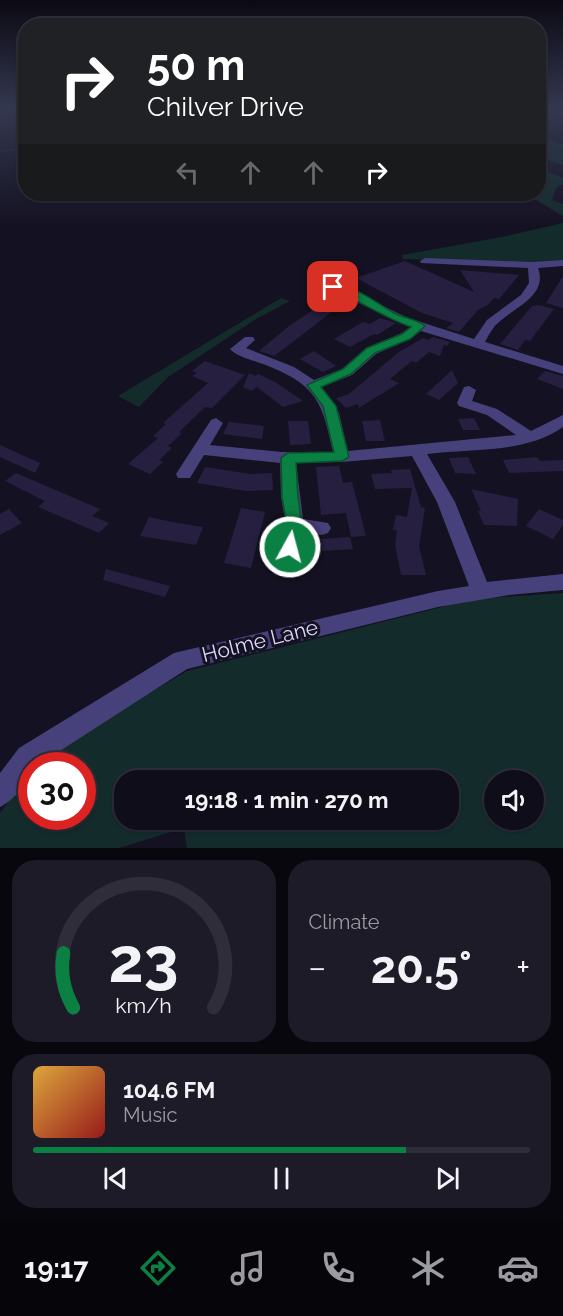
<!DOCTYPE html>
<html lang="en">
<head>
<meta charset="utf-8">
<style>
	body { margin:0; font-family:Raleway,sans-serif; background:#1d1b27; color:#f1f3f6; height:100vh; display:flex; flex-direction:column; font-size:22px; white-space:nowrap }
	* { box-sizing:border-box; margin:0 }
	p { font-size:20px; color:#9b9ca2 }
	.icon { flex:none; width:33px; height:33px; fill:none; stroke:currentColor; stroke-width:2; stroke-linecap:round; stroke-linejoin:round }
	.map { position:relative; height:848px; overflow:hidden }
	.panel { display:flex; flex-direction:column; gap:12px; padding:12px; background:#08070e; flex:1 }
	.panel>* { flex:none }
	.top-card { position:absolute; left:18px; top:18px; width:528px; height:183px; border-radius:24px; box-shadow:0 2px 4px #0004,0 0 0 2px #2f2d39; background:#202124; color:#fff; overflow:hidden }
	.controls { position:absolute; left:484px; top:770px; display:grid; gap:12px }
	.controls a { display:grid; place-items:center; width:60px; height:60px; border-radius:50%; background:#0f0d1a; box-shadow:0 2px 4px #0004,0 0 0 2px #2f2d39; font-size:30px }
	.speed { position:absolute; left:18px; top:752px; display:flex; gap:12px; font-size:30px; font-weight:700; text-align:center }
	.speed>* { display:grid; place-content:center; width:78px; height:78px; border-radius:50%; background:#0f0d1a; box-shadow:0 2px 4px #0004,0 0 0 2px #2f2d39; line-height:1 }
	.speed .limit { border:9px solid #d22; background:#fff; color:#111 }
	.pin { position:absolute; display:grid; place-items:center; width:51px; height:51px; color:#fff; margin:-26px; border-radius:12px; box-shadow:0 3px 9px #0006 }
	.me { position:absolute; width:66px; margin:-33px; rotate:7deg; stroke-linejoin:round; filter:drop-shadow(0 0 4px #0008) }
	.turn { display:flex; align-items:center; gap:21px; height:126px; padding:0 30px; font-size:27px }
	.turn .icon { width:78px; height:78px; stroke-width:2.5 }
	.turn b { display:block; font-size:42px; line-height:51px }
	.lanes { display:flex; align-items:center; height:57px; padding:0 30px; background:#0003; justify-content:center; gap:30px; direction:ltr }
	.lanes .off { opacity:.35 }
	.big { font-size:45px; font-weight:700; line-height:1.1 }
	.panel .tile { flex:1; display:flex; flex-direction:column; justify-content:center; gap:9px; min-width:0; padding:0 21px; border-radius:24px; background:#1d1b27 }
	.panel .dial { align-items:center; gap:0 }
	.dial svg { height:156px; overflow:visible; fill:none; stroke:#2f2d39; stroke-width:7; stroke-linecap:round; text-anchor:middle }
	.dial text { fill:#f1f3f6; stroke:none }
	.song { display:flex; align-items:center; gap:18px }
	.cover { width:72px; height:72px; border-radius:9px; background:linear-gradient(135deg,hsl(40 70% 55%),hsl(0 70% 35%)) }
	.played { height:6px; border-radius:3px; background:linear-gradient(90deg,#0b8043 75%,#2f2d39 75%) }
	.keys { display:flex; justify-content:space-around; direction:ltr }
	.heat { display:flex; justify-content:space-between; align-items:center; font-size:33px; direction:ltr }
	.panel .tiles { flex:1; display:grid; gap:12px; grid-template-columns:1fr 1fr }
	.tile:last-child { grid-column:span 2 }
	.trip { position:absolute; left:114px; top:770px; width:345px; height:60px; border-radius:24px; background:#0f0d1a; box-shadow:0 2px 4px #0004,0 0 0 2px #2f2d39; font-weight:700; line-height:60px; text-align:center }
	.tabs { display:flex; height:96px; justify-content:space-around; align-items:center; background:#06050a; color:#9b9ca2 }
	.tabs .icon { width:42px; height:42px }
	.tabs .selected { color:#0b8043 }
	.tabs b { font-size:27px; color:#f1f3f6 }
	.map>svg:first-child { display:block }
	.green { fill:#142b2b; fill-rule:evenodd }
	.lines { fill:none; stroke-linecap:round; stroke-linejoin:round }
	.stream { stroke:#101d3c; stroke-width:2 }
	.building { fill:#271f40 }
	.minor { fill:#46417b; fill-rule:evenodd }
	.route { fill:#0b8043; stroke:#07532c; stroke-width:1.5 }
	.labels { text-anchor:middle; stroke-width:6; stroke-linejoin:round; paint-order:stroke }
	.near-street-label { font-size:21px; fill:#dcd6fa; stroke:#141122 }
</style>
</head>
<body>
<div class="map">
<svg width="563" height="848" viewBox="0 0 563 848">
	<rect width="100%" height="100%" fill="#141122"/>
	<g class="green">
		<path d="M539,137L563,144V165L539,157Z"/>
		<path d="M539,168L563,178V184L556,188L552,200L563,204V216L526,194H538Z"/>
		<path d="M563,223V260L534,262L403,259L402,255L502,237Z"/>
		<path d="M281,298L290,301L256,319L168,377L139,407L118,396Z"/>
		<path d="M563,593V848H187L184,828L119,848H0V813L31,771L32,816H82V765H40L93,726L187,671L474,599ZM124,780H448V819H124ZM495,780H534V819H495Z"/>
	</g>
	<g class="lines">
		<path class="stream" d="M0,151L26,149"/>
	</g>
	<g class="building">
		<path d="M405,261L474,292L460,270L519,275L499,299L494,298L489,304L478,310L459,332L446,328L453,323L422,313L356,278Z"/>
		<path d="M563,276V308L546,303Z"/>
		<path d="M336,295L347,300L281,351L274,356L259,351L289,326Z"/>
		<path d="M538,305L554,309L530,341L525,340L518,350L500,344L532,306Z"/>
		<path d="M380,318L396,323L377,335L374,334L350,347L334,339L363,322L370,324Z"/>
		<path d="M433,337L450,342L447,346L444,345L440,356L429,352L416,363L412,361L390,379L399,383L359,408L358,404L346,408L336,398L349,394L399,352L423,338L428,340Z"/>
		<path d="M314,351L336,366L323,372L300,359Z"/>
		<path d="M205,361L245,375L212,408L205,407L179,432L182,433L168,446L172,448L159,460L163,462L150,474L128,464L158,438L153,436L166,424L163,423L208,383L192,376L197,373L192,371Z"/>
		<path d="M452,370L458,383L439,400L426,394Z"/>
		<path d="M545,371L563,376V389L537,379Z"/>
		<path d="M249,373L256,376L258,374L275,382L303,401L283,407L257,387L251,391L243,387Z"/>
		<path d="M474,418L480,430H463L458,419Z"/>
		<path d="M380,420L385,441H366L362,421Z"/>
		<path d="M288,421H308L311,444L290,445Z"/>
		<path d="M229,422L264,426L262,439L223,434Z"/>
		<path d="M0,445L40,463L35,473L0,457Z"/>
		<path d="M468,457L476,474L455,473L449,458Z"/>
		<path d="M537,457L540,461L563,460V471L509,473L503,460Z"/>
		<path d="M339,466L343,483L352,482L366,536L351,537L346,513L321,515L316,467Z"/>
		<path d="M205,467L250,474L272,473L273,490L246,491L197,483Z"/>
		<path d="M410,469L421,507L425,508L419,546L426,575H401L395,545L397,530H393L396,515L407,517L412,488L375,489L371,474L392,473L391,470Z"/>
		<path d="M16,473L100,509L92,516L109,523L99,533L38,507L45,501L5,481Z"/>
		<path d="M471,489L518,499L517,526L484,525L478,511H481Z"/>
		<path d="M241,508L265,512L251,568L224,563Z"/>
		<path d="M9,509L22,523L0,535V514Z"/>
		<path d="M539,509L563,520V525L553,539L526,526Z"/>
		<path d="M149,517L172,522L203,527L196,545L140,536Z"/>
		<path d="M350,537L353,549L322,551L320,539Z"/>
		<path d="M106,569L170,586L165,597L103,580Z"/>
	</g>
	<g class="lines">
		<path class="minor" d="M425,258L532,262L563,260V266L538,268C548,295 516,307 499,322C493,327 489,334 485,342L563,366V374L421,331L410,339L376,354L352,375L322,387L339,413L348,451L516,435L487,415L459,406L457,403L464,387L469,386L476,390L472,401L497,409L531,431L563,415V427C525,454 471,448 427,454L455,502L487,582L563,574V590L509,595L438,607L187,669L38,765H32C32,780 13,801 0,807V773L19,748L174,653L438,591L469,586L437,502L412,456L342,462L296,463L303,519L328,523L331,528L328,533L322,535L302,533L297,552L290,554L283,552L281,547L286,525L281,497L280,463L204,455L190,478H178L176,474L211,420L216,418L223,423L210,445L282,452H333C322,399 315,384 263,364C253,360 237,357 230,349L245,337H253L255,340L246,348L294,367L314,380L342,369L366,348L402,333L410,327L329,289V285L346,288L408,318L474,339L487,320L521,295L529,283L528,268L421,263L420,261Z"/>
	</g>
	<linearGradient id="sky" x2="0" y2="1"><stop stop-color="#0b0913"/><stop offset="0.48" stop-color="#34384f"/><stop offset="1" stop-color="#34384f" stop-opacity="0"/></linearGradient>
	<rect width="563" height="226" fill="url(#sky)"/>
	<path class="route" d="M330,285C351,282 376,303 394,313C404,318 417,319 425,326L410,339L375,353L351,374L321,387L336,406L349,457L342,461L296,463C297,474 297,485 298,496C300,516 306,533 296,552L290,554L284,552L282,547L287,525L282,497L281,458L288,453L334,452L323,406L307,385L343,369L367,348L402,334L411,327C382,317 358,299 330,289Z"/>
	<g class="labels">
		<g class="near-street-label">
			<text transform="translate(260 641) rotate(-14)" y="7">Holme Lane</text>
		</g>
	</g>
</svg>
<div class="controls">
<a><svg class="icon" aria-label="sound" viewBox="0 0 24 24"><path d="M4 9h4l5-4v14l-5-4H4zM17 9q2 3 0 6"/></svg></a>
</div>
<div class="speed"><div class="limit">30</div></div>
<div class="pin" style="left:333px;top:287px;background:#d93025"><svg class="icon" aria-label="arrive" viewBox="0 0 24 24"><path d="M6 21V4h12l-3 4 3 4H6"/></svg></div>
<svg class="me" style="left:290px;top:547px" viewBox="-20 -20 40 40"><circle r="17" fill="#0b8043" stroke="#fff" stroke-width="3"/><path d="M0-11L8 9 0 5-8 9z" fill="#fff"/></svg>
<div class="trip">19:18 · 1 min · 270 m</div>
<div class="top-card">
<div class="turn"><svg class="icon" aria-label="right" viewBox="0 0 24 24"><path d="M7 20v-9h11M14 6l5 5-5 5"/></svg><div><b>50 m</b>Chilver Drive</div></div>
<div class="lanes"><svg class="icon off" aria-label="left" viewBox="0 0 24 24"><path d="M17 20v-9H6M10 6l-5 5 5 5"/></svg><svg class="icon off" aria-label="ahead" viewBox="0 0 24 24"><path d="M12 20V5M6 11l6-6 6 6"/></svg><svg class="icon off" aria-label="ahead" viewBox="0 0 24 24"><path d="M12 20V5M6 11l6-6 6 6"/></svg><svg class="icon" aria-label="right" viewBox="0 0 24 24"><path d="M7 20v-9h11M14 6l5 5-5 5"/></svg></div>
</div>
</div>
<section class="panel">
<div class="tiles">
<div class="tile dial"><svg viewBox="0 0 100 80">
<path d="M14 69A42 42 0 1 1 86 69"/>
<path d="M14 69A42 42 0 0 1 9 41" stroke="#0b8043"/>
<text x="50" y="56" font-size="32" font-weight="700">23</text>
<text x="50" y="72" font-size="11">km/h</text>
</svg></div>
<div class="tile"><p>Climate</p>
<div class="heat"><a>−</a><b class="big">20.5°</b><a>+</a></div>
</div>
<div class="tile">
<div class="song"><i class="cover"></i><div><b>104.6 FM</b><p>Music</p></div></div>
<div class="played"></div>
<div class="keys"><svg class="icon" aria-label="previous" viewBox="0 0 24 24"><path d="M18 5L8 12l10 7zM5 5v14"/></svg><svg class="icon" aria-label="pause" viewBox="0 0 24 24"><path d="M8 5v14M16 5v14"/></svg><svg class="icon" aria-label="next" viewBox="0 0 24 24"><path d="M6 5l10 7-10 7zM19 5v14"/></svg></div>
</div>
</div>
</section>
<nav class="tabs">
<b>19:17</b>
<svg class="icon selected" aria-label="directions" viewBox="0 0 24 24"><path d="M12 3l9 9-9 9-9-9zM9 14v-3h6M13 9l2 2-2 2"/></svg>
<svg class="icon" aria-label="music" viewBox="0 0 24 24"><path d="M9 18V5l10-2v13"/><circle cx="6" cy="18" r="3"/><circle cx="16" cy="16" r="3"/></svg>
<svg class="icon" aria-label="phone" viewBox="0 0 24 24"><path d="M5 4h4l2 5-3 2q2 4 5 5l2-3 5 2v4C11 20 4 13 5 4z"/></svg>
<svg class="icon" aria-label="climate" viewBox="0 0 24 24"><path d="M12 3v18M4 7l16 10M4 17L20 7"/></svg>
<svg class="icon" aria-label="car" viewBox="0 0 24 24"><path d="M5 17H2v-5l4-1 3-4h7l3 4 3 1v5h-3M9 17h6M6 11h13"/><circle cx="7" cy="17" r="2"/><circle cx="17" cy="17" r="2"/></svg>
</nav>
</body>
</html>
